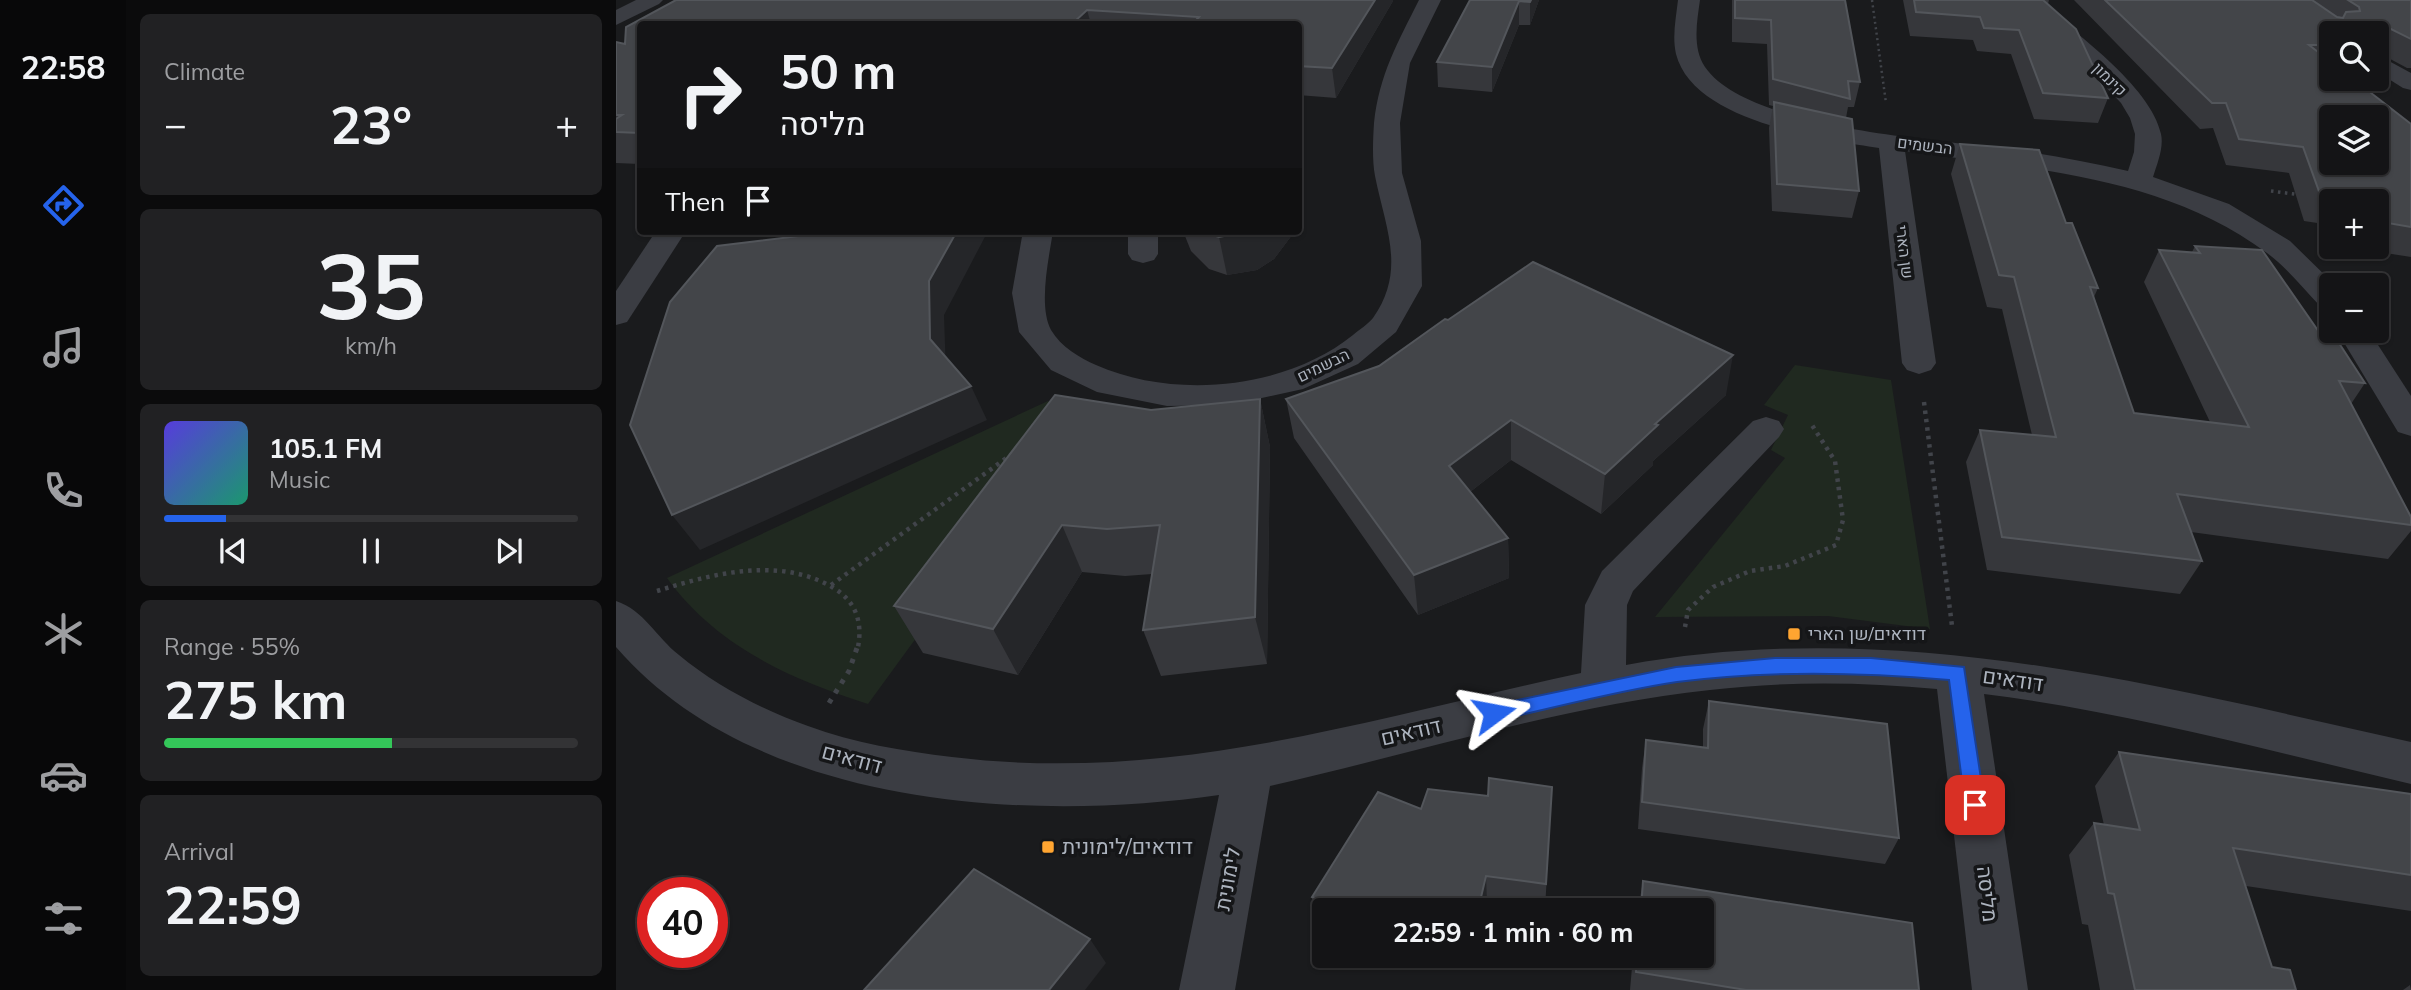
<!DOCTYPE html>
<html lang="en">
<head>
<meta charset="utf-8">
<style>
	body { margin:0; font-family:Mulish,Heebo,sans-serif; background:#212123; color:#f1f3f6; height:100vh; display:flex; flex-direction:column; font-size:26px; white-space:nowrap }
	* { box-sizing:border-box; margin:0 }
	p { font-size:23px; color:#9d9ea1 }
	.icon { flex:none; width:38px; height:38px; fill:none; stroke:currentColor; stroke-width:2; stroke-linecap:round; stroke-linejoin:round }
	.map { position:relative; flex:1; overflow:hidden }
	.panel { display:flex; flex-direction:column; gap:14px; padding:14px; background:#0b0b0c; width:490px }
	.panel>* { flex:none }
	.banner { position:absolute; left:21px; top:21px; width:665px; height:214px; border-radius:7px; box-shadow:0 2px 5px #0004,0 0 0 2px #333335; background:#141416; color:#f1f3f6; overflow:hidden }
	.controls { position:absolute; left:1703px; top:21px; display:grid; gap:14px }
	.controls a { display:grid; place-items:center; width:70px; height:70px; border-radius:7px; background:#141416; box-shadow:0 2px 5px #0004,0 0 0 2px #333335; font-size:35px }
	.speed { position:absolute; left:21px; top:877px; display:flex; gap:14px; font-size:35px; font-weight:700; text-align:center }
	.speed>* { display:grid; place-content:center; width:91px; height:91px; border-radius:50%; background:#141416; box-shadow:0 2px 5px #0004,0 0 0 2px #333335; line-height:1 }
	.speed .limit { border:10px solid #d22; background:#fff; color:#111 }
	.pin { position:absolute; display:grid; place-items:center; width:60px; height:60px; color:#fff; margin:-30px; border-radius:14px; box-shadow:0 4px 10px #0006 }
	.me { position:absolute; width:77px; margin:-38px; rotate:77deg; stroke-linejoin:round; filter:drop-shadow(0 0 5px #0008) }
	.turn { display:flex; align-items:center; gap:24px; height:147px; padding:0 28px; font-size:32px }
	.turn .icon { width:91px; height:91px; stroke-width:2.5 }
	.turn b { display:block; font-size:49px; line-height:60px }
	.then { display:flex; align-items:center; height:66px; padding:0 28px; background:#0003; gap:14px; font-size:26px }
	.big { font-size:52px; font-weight:700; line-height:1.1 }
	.panel .tile { flex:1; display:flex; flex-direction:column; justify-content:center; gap:10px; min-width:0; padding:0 24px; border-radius:10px; background:#212123 }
	.panel .dial { align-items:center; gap:0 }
	.dial b { font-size:91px; line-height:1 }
	.song { display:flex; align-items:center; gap:21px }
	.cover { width:84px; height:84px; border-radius:10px; background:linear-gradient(135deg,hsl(250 70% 55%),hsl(160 70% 35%)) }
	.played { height:7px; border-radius:4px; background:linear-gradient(90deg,#2563eb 15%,#333335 15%) }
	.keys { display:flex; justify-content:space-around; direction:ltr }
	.heat { display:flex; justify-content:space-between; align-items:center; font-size:38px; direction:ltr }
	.charge { height:10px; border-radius:5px; background:linear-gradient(90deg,#34c759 55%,#333335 0) }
	.trip { position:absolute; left:696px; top:898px; width:402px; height:70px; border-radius:7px; background:#141416; box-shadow:0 2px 5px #0004,0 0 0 2px #333335; font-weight:700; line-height:70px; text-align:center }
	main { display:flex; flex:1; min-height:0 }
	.menu { display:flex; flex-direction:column; width:126px; justify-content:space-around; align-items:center; background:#080809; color:#9d9ea1 }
	.menu .icon { width:49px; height:49px }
	.menu .active { color:#2563eb }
	.menu b { font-size:32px; color:#f1f3f6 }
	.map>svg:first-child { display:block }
	.green { fill:#202920 }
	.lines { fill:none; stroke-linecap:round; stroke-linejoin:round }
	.path-far3 { stroke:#41444a; stroke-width:2.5; stroke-dasharray:2 3.5; stroke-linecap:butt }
	.path-far2 { stroke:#41444a; stroke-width:3.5; stroke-dasharray:2.5 4.5; stroke-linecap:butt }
	.path-far1 { stroke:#41444a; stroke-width:4.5; stroke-dasharray:3.5 5; stroke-linecap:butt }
	.path { stroke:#41444a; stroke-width:5; stroke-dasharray:4.5 7; stroke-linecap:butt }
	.minor { fill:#3b3d43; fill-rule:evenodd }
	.wall { fill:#36373b }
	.shaded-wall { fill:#252629 }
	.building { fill:#434549; stroke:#53565b; stroke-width:2; fill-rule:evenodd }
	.route { fill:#2563eb; stroke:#184099; stroke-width:2 }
	.poi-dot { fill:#ffa531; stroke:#151618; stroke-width:2.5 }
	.labels { text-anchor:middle; stroke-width:7; stroke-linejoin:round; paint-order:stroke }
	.far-street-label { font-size:16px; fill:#acb3be; stroke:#151618 }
	.poi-label { font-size:18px; fill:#acb3be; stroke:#151618; text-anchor:start }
	.near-street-label { font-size:21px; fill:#acb3be; stroke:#151618 }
	.near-poi-label { font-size:21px; fill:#acb3be; stroke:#151618; text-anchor:start }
</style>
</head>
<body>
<main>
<nav class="menu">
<b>22:58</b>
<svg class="icon active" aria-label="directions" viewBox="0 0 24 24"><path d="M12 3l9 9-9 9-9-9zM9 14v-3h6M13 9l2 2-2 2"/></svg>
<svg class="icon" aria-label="music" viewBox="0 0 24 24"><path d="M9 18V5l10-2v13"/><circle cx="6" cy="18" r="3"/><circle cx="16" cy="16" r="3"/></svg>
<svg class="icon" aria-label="phone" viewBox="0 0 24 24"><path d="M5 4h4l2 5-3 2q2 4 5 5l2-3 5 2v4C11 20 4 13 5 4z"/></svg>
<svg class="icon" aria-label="climate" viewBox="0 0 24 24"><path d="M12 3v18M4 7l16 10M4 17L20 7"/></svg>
<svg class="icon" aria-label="car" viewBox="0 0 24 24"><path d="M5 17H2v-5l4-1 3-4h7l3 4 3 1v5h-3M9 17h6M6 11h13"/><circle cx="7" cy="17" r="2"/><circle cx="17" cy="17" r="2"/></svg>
<svg class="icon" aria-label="filters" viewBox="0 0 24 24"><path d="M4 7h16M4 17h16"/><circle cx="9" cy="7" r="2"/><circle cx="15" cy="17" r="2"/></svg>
</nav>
<section class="panel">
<div class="tile"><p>Climate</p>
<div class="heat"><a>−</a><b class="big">23°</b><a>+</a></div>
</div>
<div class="tile dial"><b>35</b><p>km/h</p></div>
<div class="tile">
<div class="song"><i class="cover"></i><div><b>105.1 FM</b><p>Music</p></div></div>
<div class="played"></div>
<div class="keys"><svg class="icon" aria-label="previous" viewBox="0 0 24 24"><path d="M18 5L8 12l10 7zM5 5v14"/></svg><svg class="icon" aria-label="pause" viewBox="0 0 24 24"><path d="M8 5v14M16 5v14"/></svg><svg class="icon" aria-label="next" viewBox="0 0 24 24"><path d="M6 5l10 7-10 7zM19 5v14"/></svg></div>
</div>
<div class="tile"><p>Range · 55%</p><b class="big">275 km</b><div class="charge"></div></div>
<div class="tile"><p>Arrival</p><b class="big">22:59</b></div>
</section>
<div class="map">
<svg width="1795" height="990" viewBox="0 0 1795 990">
	<rect width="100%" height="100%" fill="#1a1b1d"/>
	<g class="green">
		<path d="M1179,365L1275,380L1314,629L1212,616L1039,617L1169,458L1155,450L1172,415L1148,405Z"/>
		<path d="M432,401L462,416L252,704C174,679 100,646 51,578Z"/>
	</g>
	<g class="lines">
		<path class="path-far3" d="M1256,0L1270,103"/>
		<path class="path-far2" d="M1655,191L1685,195"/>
		<g class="path-far1">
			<path d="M1308,402L1336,626"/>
			<path d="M215,585L396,454"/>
			<path d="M41,591C96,574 162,556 216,587C239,600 247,621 242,647"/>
			<path d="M1069,627L1072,610L1097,587L1134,571L1169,566L1220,545L1227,520L1219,461L1194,422"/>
		</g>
		<path class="path" d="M213,703L233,671L242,645"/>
		<g class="minor">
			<path d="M20,0H47L43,4L0,25V10Z"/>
			<path d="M803,0H825L794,63L784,123L786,173L805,241L806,286L780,332L742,364L687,389L614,405L551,406L481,392L435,370L403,332L396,293L407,231H437C433,258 422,305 435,330C445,347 464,358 480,365C559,400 670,389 737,335C743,330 752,324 757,318C791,270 769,227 759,176C756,160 757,139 758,123C763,75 782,42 803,0Z"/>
			<path d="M1062,0H1084C1081,21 1076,48 1089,67C1132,129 1320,139 1391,149C1432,154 1472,162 1512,171L1518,152L1519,134L1514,118L1505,103L1471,67L1396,0H1420C1456,30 1535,86 1545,134C1548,148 1541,164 1537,177L1613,204L1674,241L1719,285H1715V308L1704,306C1687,288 1670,267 1651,253C1546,175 1414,169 1289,151L1320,363L1315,370L1303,374L1291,370L1286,363L1263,148C1205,139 1077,121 1060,54C1056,36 1060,18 1062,0Z"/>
			<path d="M1760,54L1795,73V90L1787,88L1760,71Z"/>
			<path d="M40,231H70L11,322L0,325V291Z"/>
			<path d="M512,231H542V254L538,260L527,263L516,260L512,254Z"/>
			<path d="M1721,331H1753L1795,396V436L1782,432Z"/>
			<path d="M1150,417L1163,421L1168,429L1163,437L1017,591L1011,605L1010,665C1279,616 1534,684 1795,742V784C1654,751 1512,712 1368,694L1412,990H1356L1321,689C1246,682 1169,681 1094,690C945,706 800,753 654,786L619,990H563L603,795C409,823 138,807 0,647V601C28,610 40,637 63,655C100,686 147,710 192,726C238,743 287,751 336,757C556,784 753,719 965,673L969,605L986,571L1137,421Z"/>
		</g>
	</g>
	<g class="wall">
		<path d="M60,0H777V1L720,98L682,95V24H24V164L0,163V42L9,44L10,27Z"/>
		<path d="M854,0H923L914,25H903L876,92L822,87L821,62Z"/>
		<path d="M1116,0H1229L1244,82L1238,107H1232L1230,118L1243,191L1236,218L1156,211L1153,128L1157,106L1153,105L1151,44L1116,42Z"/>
		<path d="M1287,0H1433L1432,4L1492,98L1482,123L1418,119L1395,54L1361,51L1357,40L1294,36Z"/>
		<path d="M1458,0H1795V68H1791L1765,54L1760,63V33H1715V79L1795,124V257L1731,247H1760V201H1715V225L1688,221L1673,173L1610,165L1597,128L1584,129Z"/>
		<path d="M1344,144L1450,223L1482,288L1478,297L1518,413L1594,422L1528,282L1543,250L1576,252L1579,246L1703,332L1749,383L1735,404L1795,517V531L1772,559L1575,532L1586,561L1564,594L1371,570L1350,462L1364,430L1416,435L1386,309L1371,307L1335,174Z"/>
		<path d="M567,231H677L676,235L658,259L641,270L611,275L593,269L575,251Z"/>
		<path d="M832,320L1110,395L1037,461V465L985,514L895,460L854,492L892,538L893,578L802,615L678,438L670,399L763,366Z"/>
		<path d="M644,399L654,447L651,664L545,676L527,630L536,574L509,576L466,572L402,675L307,653L278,606L535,410Z"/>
		<path d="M1093,701L1283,838L1269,864L1022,829L1026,768L1030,740L1087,747V729Z"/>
		<path d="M1503,752L1795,794V911L1630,886L1656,967L1680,990H1484L1472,925L1466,924L1453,855L1478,823L1488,825L1479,786Z"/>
		<path d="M936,787L929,909L871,902L869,910H709V925L703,922L696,897L805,809L872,796Z"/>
		<path d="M1027,881L1303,990H1014L1017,956H1087V910H1022Z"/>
		<path d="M1794,985L1795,990H1787Z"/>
	</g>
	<g class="shaded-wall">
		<path d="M759,0H777V1L720,98L716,68Z"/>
		<path d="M915,0H923L914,25V2Z"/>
		<path d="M903,1V25L876,92V67Z"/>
		<path d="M471,10L475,24H456Z"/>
		<path d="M341,231H372L328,315L330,374L314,339L313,281Z"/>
		<path d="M634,231H677L676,235L658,259L641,270L611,275L603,237Z"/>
		<path d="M1117,355L1110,395L1037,461V465L985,514L989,474L1039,424Z"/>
		<path d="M355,386L371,420L84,550L56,515Z"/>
		<path d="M644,399L654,447L651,664L639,617Z"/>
		<path d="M895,420V460L836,506L833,466Z"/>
		<path d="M446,525L466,572L402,675L377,629Z"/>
		<path d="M892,538L893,578L802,615L798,575Z"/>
		<path d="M870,876L871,902L869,910H862Z"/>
		<path d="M474,939L490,963L469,990H433Z"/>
	</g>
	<g class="building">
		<path d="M60,0H759L716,68L682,66V24H576L583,17L471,10L456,24H24V133L0,132V119L6,115H0V42L9,44L10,27Z"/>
		<path d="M854,0H915L914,2L903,1L876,67L821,62Z"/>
		<path d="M1119,0H1229L1244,82L1232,81L1234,99L1157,79L1155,20L1119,18Z"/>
		<path d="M1298,0H1427L1460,29L1492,98L1427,93L1403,30L1368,28L1364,17L1300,12Z"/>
		<path d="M1489,0H1696L1721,17L1727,18L1730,12L1744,11L1743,7L1732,0H1795V39L1773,28L1771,44H1760V33H1715V45H1693L1715,62V79H1737L1795,124V227L1760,221V201H1738L1737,199L1704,194L1687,147L1623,139L1610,103H1596ZM1715,117H1760V163H1715Z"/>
		<path d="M1158,102L1236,119L1243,191L1161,184Z"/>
		<path d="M1344,144L1423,150L1450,223H1456L1482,288L1474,287L1518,413L1633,427L1543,250L1584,253L1579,246L1646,250L1703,332L1717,334L1749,383L1723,381L1795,517V525L1561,494L1586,561L1386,537L1364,430L1440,437L1398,277L1383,275Z"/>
		<path d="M224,231H341L313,281L314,339L355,386L56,515L14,425L54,302L101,246Z"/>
		<path d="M584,231H634L603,237Z"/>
		<path d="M917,262L1117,355L1039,424L1042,425L989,474L895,420L833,466L892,538L798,575L670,399L763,366L829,319L832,320Z"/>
		<path d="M439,395L535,410L644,399L639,617L527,630L544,525L491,529L446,525L377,629L278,606Z"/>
		<path d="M1093,701L1271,724L1283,838L1026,802L1030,740L1092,748Z"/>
		<path d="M1503,752L1795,794V875L1617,848L1656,967L1674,970L1680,990H1519L1498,894L1492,893L1478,823L1524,830Z"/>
		<path d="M873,778L936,787L930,884L870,876L862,910H724L696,897L762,792L805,809L812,789L872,796Z"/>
		<path d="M358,869L474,939L433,990H248Z"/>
		<path d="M1027,881L1296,923L1303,990H1130L1020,972L1021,956H1087V910H1025Z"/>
	</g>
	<path class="route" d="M1159,658H1255L1348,667L1369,805L1366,811L1359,814L1352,811L1349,805L1333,680C1242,672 1152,670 1061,682C1000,691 938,708 878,721L871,719L868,713L871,707L878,705L1060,667Z"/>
	<g class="poi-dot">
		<rect x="1171" y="627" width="14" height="14" rx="3.5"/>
		<rect x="425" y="840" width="14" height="14" rx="3.5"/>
	</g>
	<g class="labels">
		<g class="far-street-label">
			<text transform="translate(1494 79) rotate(44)" y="6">קינמון</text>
			<text transform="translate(1309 145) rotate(7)" y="6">הבשמים</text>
			<text transform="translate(1289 252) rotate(83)" y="6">שן הארי</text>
			<text transform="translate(707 365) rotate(-26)" y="6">הבשמים</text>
		</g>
		<g class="poi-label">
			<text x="1192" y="640">דודאים/שן הארי</text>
		</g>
		<g class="near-street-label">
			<text transform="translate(1397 680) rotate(8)" y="7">דודאים</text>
			<text transform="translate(795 732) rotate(-13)" y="7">דודאים</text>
			<text transform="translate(236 759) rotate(15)" y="7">דודאים</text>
			<text transform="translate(612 879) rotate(-80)" y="7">לימונית</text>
			<text transform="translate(1371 894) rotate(83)" y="7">מליסה</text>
		</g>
		<g class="near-poi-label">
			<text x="446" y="854">דודאים/לימונית</text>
		</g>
	</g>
</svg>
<div class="controls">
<a><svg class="icon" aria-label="search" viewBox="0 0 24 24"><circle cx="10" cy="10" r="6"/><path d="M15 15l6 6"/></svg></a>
<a><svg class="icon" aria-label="layers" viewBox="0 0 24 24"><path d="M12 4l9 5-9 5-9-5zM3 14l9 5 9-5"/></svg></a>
<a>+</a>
<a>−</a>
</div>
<div class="speed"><div class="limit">40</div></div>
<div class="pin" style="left:1359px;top:805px;background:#d93025"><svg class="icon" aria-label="arrive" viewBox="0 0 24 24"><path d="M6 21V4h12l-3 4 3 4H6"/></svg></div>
<svg class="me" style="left:878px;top:713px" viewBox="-20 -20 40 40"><path d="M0-17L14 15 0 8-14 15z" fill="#2563eb" stroke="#fff" stroke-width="4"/></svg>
<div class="trip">22:59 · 1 min · 60 m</div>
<div class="banner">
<div class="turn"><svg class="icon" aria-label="right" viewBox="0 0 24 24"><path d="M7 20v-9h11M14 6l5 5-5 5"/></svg><div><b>50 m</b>מליסה</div></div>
<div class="then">Then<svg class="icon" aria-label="arrive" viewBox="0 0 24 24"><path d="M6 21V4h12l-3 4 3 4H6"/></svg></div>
</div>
</div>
</main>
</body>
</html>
